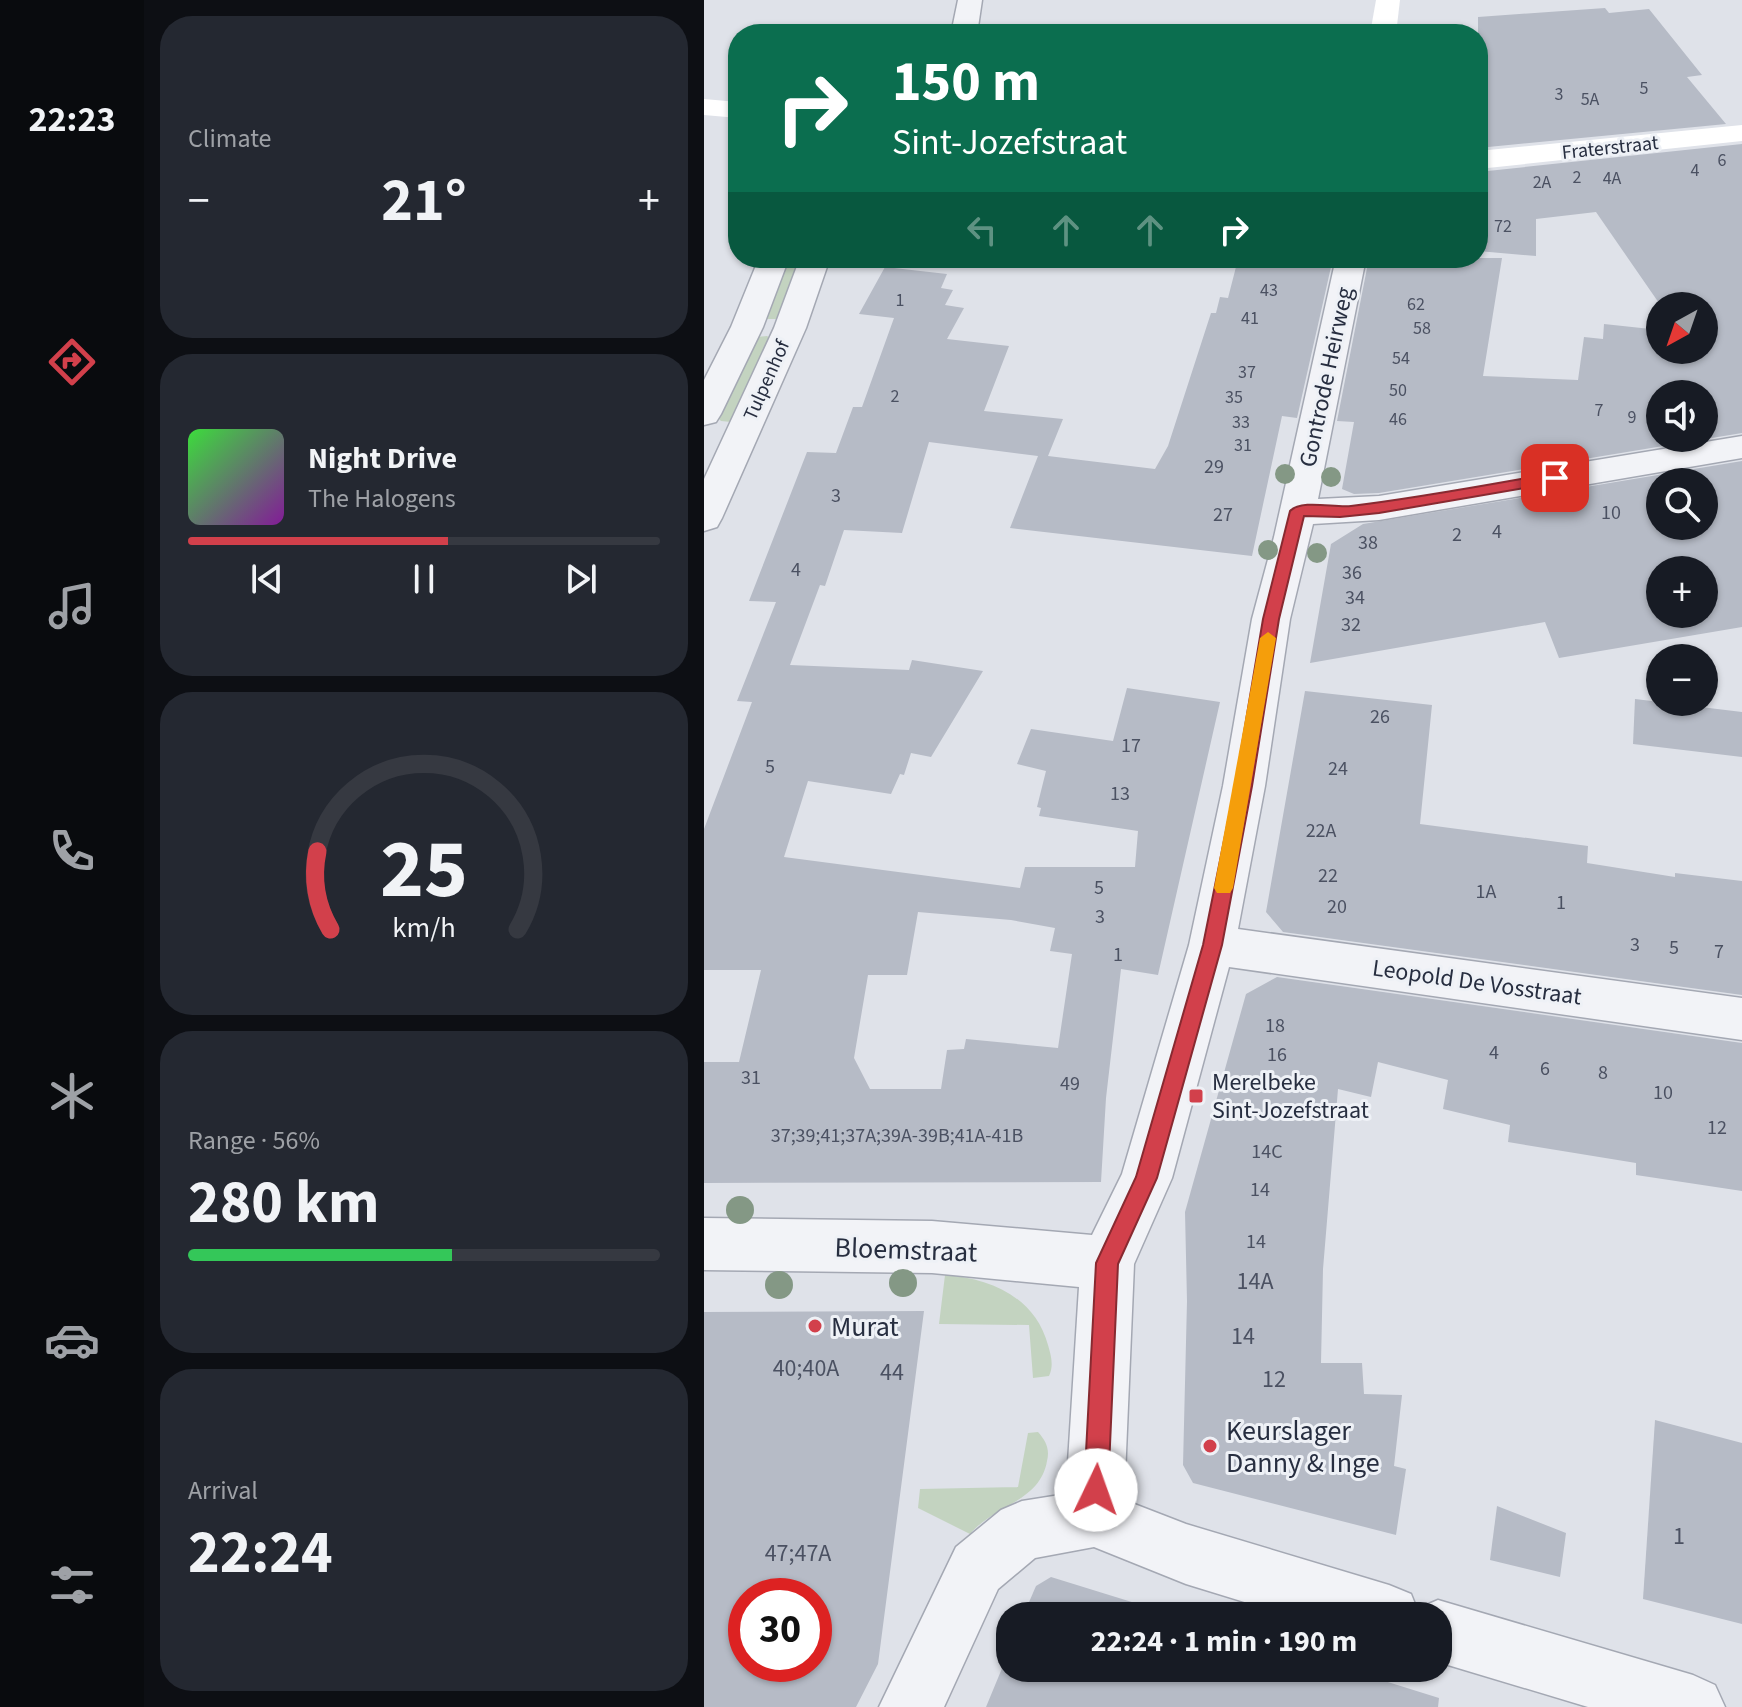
<!DOCTYPE html>
<html lang="en">
<head>
<meta charset="utf-8">
<style>
	body { margin:0; font-family:"Source Sans 3",sans-serif; background:#242831; color:#f1f3f6; height:100vh; display:flex; flex-direction:column; font-size:30px; white-space:nowrap }
	* { box-sizing:border-box; margin:0 }
	p { font-size:26px; color:#9ea1a6 }
	.icon { flex:none; width:44px; height:44px; fill:none; stroke:currentColor; stroke-width:2; stroke-linecap:round; stroke-linejoin:round }
	.map { position:relative; flex:1; overflow:hidden }
	.side { display:flex; flex-direction:column; gap:16px; padding:16px; background:#0d0f14; width:560px }
	.side>* { flex:none }
	.guide { position:absolute; left:24px; top:24px; width:760px; height:244px; border-radius:32px; box-shadow:0 2px 6px #0004; background:#0b6e4f; color:#fff; overflow:hidden }
	.needle { width:52px; rotate:220deg }
	.tools { position:absolute; left:942px; top:292px; display:grid; gap:16px }
	.tools a { display:grid; place-items:center; width:72px; height:72px; border-radius:50%; background:#171b24; box-shadow:0 2px 6px #0004; font-size:40px }
	.speed { position:absolute; left:24px; top:1578px; display:flex; gap:16px; font-size:40px; font-weight:700; text-align:center }
	.speed>* { display:grid; place-content:center; width:104px; height:104px; border-radius:50%; background:#171b24; box-shadow:0 2px 6px #0004; line-height:1 }
	.speed .limit { border:12px solid #d22; background:#fff; color:#111 }
	.pin { position:absolute; display:grid; place-items:center; width:68px; height:68px; color:#fff; margin:-34px; border-radius:16px; box-shadow:0 4px 12px #0006 }
	.me { position:absolute; width:88px; margin:-44px; rotate:3deg; stroke-linejoin:round; filter:drop-shadow(0 0 6px #0008) }
	.turn { display:flex; align-items:center; gap:28px; height:168px; padding:0 32px; font-size:36px }
	.turn .icon { width:104px; height:104px; stroke-width:2.5 }
	.turn b { display:block; font-size:56px; line-height:68px }
	.lanes { display:flex; align-items:center; height:76px; padding:0 32px; background:#0003; justify-content:center; gap:40px; direction:ltr }
	.lanes .off { opacity:.35 }
	.big { font-size:60px; font-weight:700; line-height:1.1 }
	.side .widget { flex:1; display:flex; flex-direction:column; justify-content:center; gap:12px; min-width:0; padding:0 28px; border-radius:32px; background:#242831 }
	.side .dial { align-items:center; gap:0 }
	.dial svg { height:208px; overflow:visible; fill:none; stroke:#363941; stroke-width:7; stroke-linecap:round; text-anchor:middle }
	.dial text { fill:#f1f3f6; stroke:none }
	.song { display:flex; align-items:center; gap:24px }
	.cover { width:96px; height:96px; border-radius:12px; background:linear-gradient(135deg,hsl(120 70% 55%),hsl(290 70% 35%)) }
	.played { height:8px; border-radius:4px; background:linear-gradient(90deg,#d2404b 55%,#363941 55%) }
	.keys { display:flex; justify-content:space-around; direction:ltr }
	.heat { display:flex; justify-content:space-between; align-items:center; font-size:44px; direction:ltr }
	.charge { height:12px; border-radius:6px; background:linear-gradient(90deg,#34c759 56%,#363941 0) }
	.trip { position:absolute; left:292px; top:1602px; width:456px; height:80px; border-radius:32px; background:#171b24; box-shadow:0 2px 6px #0004; font-weight:700; line-height:80px; text-align:center }
	main { display:flex; flex:1; min-height:0 }
	.menu { display:flex; flex-direction:column; width:144px; justify-content:space-around; align-items:center; background:#090b0e; color:#9ea1a6 }
	.menu .icon { width:56px; height:56px }
	.menu .current { color:#d2404b }
	.menu b { font-size:36px; color:#f1f3f6 }
	.map>svg:first-child { display:block }
	.green { fill:#c3d3c0 }
	.building { fill:#b6bbc6; fill-rule:evenodd }
	.lines { fill:none; stroke-linecap:round; stroke-linejoin:round }
	.street-casing { stroke:#a4a8b3; stroke-width:3 }
	.street { fill:#f2f3f7; fill-rule:evenodd }
	.secondary { fill:#fff; fill-rule:evenodd }
	.tree { fill:#849885 }
	.route { fill:#d2404b; stroke:#882a31; stroke-width:2 }
	.slow { fill:#f59e0b }
	.poi-dot { fill:#d2404b; stroke:#eef1f6; stroke-width:3 }
	.labels { text-anchor:middle; stroke-width:6; stroke-linejoin:round; paint-order:stroke }
	.far-number-label { font-size:18px; fill:#4b5162 }
	.far-street-label { font-size:20px; fill:#272e40; stroke:#eef1f6 }
	.number-label { font-size:20px; fill:#4b5162 }
	.street-label { font-size:24px; fill:#272e40; stroke:#eef1f6 }
	.poi-label { font-size:24px; fill:#272e40; stroke:#eef1f6; text-anchor:start }
	.near-number-label { font-size:24px; fill:#4b5162 }
	.near-street-label { font-size:28px; fill:#272e40; stroke:#eef1f6 }
	.near-poi-label { font-size:28px; fill:#272e40; stroke:#eef1f6; text-anchor:start }
</style>
</head>
<body>
<main>
<nav class="menu">
<b>22:23</b>
<svg class="icon current" aria-label="directions" viewBox="0 0 24 24"><path d="M12 3l9 9-9 9-9-9zM9 14v-3h6M13 9l2 2-2 2"/></svg>
<svg class="icon" aria-label="music" viewBox="0 0 24 24"><path d="M9 18V5l10-2v13"/><circle cx="6" cy="18" r="3"/><circle cx="16" cy="16" r="3"/></svg>
<svg class="icon" aria-label="phone" viewBox="0 0 24 24"><path d="M5 4h4l2 5-3 2q2 4 5 5l2-3 5 2v4C11 20 4 13 5 4z"/></svg>
<svg class="icon" aria-label="climate" viewBox="0 0 24 24"><path d="M12 3v18M4 7l16 10M4 17L20 7"/></svg>
<svg class="icon" aria-label="car" viewBox="0 0 24 24"><path d="M5 17H2v-5l4-1 3-4h7l3 4 3 1v5h-3M9 17h6M6 11h13"/><circle cx="7" cy="17" r="2"/><circle cx="17" cy="17" r="2"/></svg>
<svg class="icon" aria-label="filters" viewBox="0 0 24 24"><path d="M4 7h16M4 17h16"/><circle cx="9" cy="7" r="2"/><circle cx="15" cy="17" r="2"/></svg>
</nav>
<section class="side">
<div class="widget"><p>Climate</p>
<div class="heat"><a>−</a><b class="big">21°</b><a>+</a></div>
</div>
<div class="widget">
<div class="song"><i class="cover"></i><div><b>Night Drive</b><p>The Halogens</p></div></div>
<div class="played"></div>
<div class="keys"><svg class="icon" aria-label="previous" viewBox="0 0 24 24"><path d="M18 5L8 12l10 7zM5 5v14"/></svg><svg class="icon" aria-label="pause" viewBox="0 0 24 24"><path d="M8 5v14M16 5v14"/></svg><svg class="icon" aria-label="next" viewBox="0 0 24 24"><path d="M6 5l10 7-10 7zM19 5v14"/></svg></div>
</div>
<div class="widget dial"><svg viewBox="0 0 100 80">
<path d="M14 69A42 42 0 1 1 86 69"/>
<path d="M14 69A42 42 0 0 1 9 39" stroke="#d2404b"/>
<text x="50" y="56" font-size="32" font-weight="700">25</text>
<text x="50" y="72" font-size="11">km/h</text>
</svg></div>
<div class="widget"><p>Range · 56%</p><b class="big">280 km</b><div class="charge"></div></div>
<div class="widget"><p>Arrival</p><b class="big">22:24</b></div>
</section>
<div class="map">
<svg width="1038" height="1707" viewBox="0 0 1038 1707">
	<rect width="100%" height="100%" fill="#dfe2e9"/>
	<g class="green">
		<path d="M81,258H101L74,319H63Z"/>
		<path d="M63,336L66,338L27,422L17,421L13,417L53,337Z"/>
		<path d="M241,1275C286,1278 331,1297 344,1345C347,1355 350,1366 345,1376L329,1378L325,1325L235,1324Z"/>
		<path d="M334,1432C342,1441 346,1449 343,1461C336,1502 290,1505 266,1534L214,1508L216,1489L314,1487L324,1433Z"/>
	</g>
	<g class="building">
		<path d="M901,8L905,13L945,9L998,75L983,77L1022,124L774,148V17Z"/>
		<path d="M1038,144V433L675,493L650,494L638,489L650,422L633,421L665,258H798L779,376L874,380L880,337L899,339L900,324L956,330V350H1000V306H957L892,212L832,219V256L774,251V172ZM956,394H1000V438H956Z"/>
		<path d="M557,258H629L593,418L578,416L548,556L306,528L334,456L225,442L198,533L140,530L121,586L116,585L86,665L205,670L208,660L279,671L227,757L207,753L200,775L196,774L187,794L104,781L80,857L316,888L321,867H431L434,831L335,816L337,808L333,807L342,771L313,764L327,729L409,741L423,688L516,702L454,975L417,969L402,1098L397,1182L0,1183V1062H35L57,970H0V829L48,702L33,701L72,602L45,601L103,452L132,453L149,407H158L190,318L155,314L181,267L243,274L237,288L249,290L241,305L260,308L243,339L305,346L280,411L359,419L344,456L451,469L464,446L507,313H512L516,297L524,298L533,263L551,266V259ZM214,912L307,920L351,928L346,951L368,954L354,1048L262,1039L260,1049L243,1050L237,1089H166L150,1058L164,975H203Z"/>
		<path d="M1038,461V627L855,658L841,622L606,663L627,544L659,524ZM956,482H1000V526H956ZM956,570H1000V614H956Z"/>
		<path d="M601,691L728,705L716,824L884,846L883,863L971,877V873L1038,881V995L579,932L562,912Z"/>
		<path d="M931,699L1038,712V757L929,744Z"/>
		<path d="M573,977L1038,1043V1191L932,1175V1163L804,1142L806,1125L739,1109L744,1080L674,1062L667,1097L634,1089L619,1269L617,1363H658L660,1394L698,1395L690,1466L702,1469L692,1535L489,1483L479,1465L483,1301L481,1212L542,994Z"/>
		<path d="M220,1311L174,1664L152,1707H0V1312ZM42,1596H110V1664H42Z"/>
		<path d="M951,1420L1038,1443V1624L939,1599Z"/>
		<path d="M793,1506L862,1533L856,1577L786,1560Z"/>
		<path d="M347,1577L473,1616H319L332,1586Z"/>
		<path d="M306,1649V1668H639L735,1698L734,1707H282Z"/>
	</g>
	<g class="lines">
		<g class="street-casing">
			<g id="street">
				<path d="M254,0H278L273,34H247Z"/>
				<path d="M55,258H85L59,327L17,414L12,422L0,425V380L27,327Z"/>
				<path d="M96,258H126L102,328L18,518L13,527L0,531V479L70,328Z"/>
				<path d="M632,258H662L614,499L675,496L1038,436V458L675,520L609,524L586,619L561,786L534,929L1038,998V1040L525,967L468,1178L430,1264L420,1500L482,1524L685,1585L707,1594L713,1609L734,1600L989,1675L1011,1685L1021,1707H884L734,1662V1616H586L482,1584L390,1547L331,1558L294,1589L240,1707H175L252,1547L297,1510L318,1501L362,1494L375,1287L228,1273L0,1270V1218L228,1221L388,1235L418,1174L485,945L519,786L548,619L570,537Z"/>
			</g>
		</g>
		<use href="#street" class="street"/>
		<g class="secondary">
			<path d="M672,0H696L692,34H666Z"/>
			<path d="M0,99L34,102V118L0,115Z"/>
			<path d="M1038,125V141L774,169V151Z"/>
		</g>
	</g>
	<g class="tree">
		<circle cx="581" cy="474" r="10"/>
		<circle cx="627" cy="477" r="10"/>
		<circle cx="564" cy="550" r="10"/>
		<circle cx="613" cy="553" r="10"/>
		<circle cx="36" cy="1210" r="14"/>
		<circle cx="199" cy="1283" r="14"/>
		<circle cx="75" cy="1285" r="14"/>
	</g>
	<path class="route" d="M851,473L856,475V482L675,513L636,517L600,516L575,619L548,786L518,945L453,1178L414,1264L404,1490L400,1498L392,1502L383,1498L380,1490L392,1263L432,1177L499,945L531,786L559,619L586,511C598,499 630,508 647,506C715,498 783,485 851,473Z"/>
	<path class="slow" d="M564,632L572,638L529,888L526,893H513L510,888L556,638Z"/>
	<g class="poi-dot">
		<rect x="484" y="1088" width="16" height="16" rx="4"/>
		<circle cx="111" cy="1326" r="8"/>
		<circle cx="506" cy="1446" r="8"/>
	</g>
	<g class="labels">
		<g class="far-number-label">
			<text x="940" y="94">5</text>
			<text x="855" y="100">3</text>
			<text x="886" y="105">5A</text>
			<text x="1018" y="166">6</text>
			<text x="991" y="176">4</text>
			<text x="873" y="183">2</text>
			<text x="908" y="184">4A</text>
			<text x="838" y="188">2A</text>
			<text x="799" y="232">72</text>
			<text x="565" y="296">43</text>
			<text x="196" y="306">1</text>
			<text x="712" y="310">62</text>
			<text x="546" y="324">41</text>
			<text x="718" y="334">58</text>
			<text x="697" y="364">54</text>
			<text x="543" y="378">37</text>
			<text x="694" y="396">50</text>
			<text x="191" y="402">2</text>
			<text x="530" y="403">35</text>
			<text x="895" y="416">7</text>
			<text x="928" y="423">9</text>
			<text x="694" y="425">46</text>
			<text x="537" y="428">33</text>
			<text x="539" y="451">31</text>
		</g>
		<g class="far-street-label">
			<text transform="translate(906 147) rotate(-6)" y="7">Fraterstraat</text>
			<text transform="translate(62 380) rotate(-66)" y="7">Tulpenhof</text>
		</g>
		<g class="number-label">
			<text x="510" y="473">29</text>
			<text x="132" y="502">3</text>
			<text x="907" y="519">10</text>
			<text x="519" y="521">27</text>
			<text x="793" y="538">4</text>
			<text x="753" y="541">2</text>
			<text x="664" y="549">38</text>
			<text x="92" y="576">4</text>
			<text x="648" y="579">36</text>
			<text x="651" y="604">34</text>
			<text x="647" y="631">32</text>
			<text x="676" y="723">26</text>
			<text x="427" y="752">17</text>
			<text x="66" y="773">5</text>
			<text x="634" y="775">24</text>
			<text x="416" y="800">13</text>
			<text x="617" y="837">22A</text>
			<text x="624" y="882">22</text>
			<text x="395" y="894">5</text>
			<text x="782" y="898">1A</text>
			<text x="857" y="909">1</text>
			<text x="633" y="913">20</text>
			<text x="396" y="923">3</text>
			<text x="931" y="951">3</text>
			<text x="970" y="954">5</text>
			<text x="1015" y="958">7</text>
			<text x="414" y="961">1</text>
			<text x="571" y="1032">18</text>
			<text x="790" y="1059">4</text>
			<text x="573" y="1061">16</text>
			<text x="841" y="1075">6</text>
			<text x="899" y="1079">8</text>
			<text x="47" y="1084">31</text>
			<text x="366" y="1090">49</text>
			<text x="959" y="1099">10</text>
			<text x="1013" y="1134">12</text>
			<text x="193" y="1142">37;39;41;37A;39A-39B;41A-41B</text>
			<text x="563" y="1158">14C</text>
			<text x="556" y="1196">14</text>
			<text x="552" y="1248">14</text>
		</g>
		<g class="street-label">
			<text transform="translate(622 377) rotate(-78)" y="8">Gontrode Heirweg</text>
			<text transform="translate(773 982) rotate(8)" y="8">Leopold De Vosstraat</text>
		</g>
		<g class="poi-label">
			<text x="508" y="1090">Merelbeke<tspan x="508" dy="28">Sint-Jozefstraat</tspan></text>
		</g>
		<g class="near-number-label">
			<text x="551" y="1289">14A</text>
			<text x="539" y="1344">14</text>
			<text x="102" y="1376">40;40A</text>
			<text x="188" y="1380">44</text>
			<text x="570" y="1387">12</text>
			<text x="975" y="1544">1</text>
			<text x="94" y="1561">47;47A</text>
		</g>
		<g class="near-street-label">
			<text transform="translate(202 1249) rotate(2)" y="10">Bloemstraat</text>
		</g>
		<g class="near-poi-label">
			<text x="127" y="1336">Murat</text>
			<text x="522" y="1440">Keurslager<tspan x="522" dy="32">Danny &amp; Inge</tspan></text>
		</g>
	</g>
</svg>
<div class="tools">
<a><svg class="needle" viewBox="-14 -14 28 28"><path d="M0-13l5 13h-10z" fill="#e53935"/><path d="M0 13l5-13h-10z" fill="#9ea1a6"/></svg></a>
<a><svg class="icon" aria-label="sound" viewBox="0 0 24 24"><path d="M4 9h4l5-4v14l-5-4H4zM17 9q2 3 0 6"/></svg></a>
<a><svg class="icon" aria-label="search" viewBox="0 0 24 24"><circle cx="10" cy="10" r="6"/><path d="M15 15l6 6"/></svg></a>
<a>+</a>
<a>−</a>
</div>
<div class="speed"><div class="limit">30</div></div>
<div class="pin" style="left:851px;top:478px;background:#d93025"><svg class="icon" aria-label="arrive" viewBox="0 0 24 24"><path d="M6 21V4h12l-3 4 3 4H6"/></svg></div>
<svg class="me" style="left:392px;top:1490px" viewBox="-20 -20 40 40"><circle r="19" fill="#fff"/><path d="M0-13L10 11 0 6-10 11z" fill="#d2404b"/></svg>
<div class="trip">22:24 · 1 min · 190 m</div>
<div class="guide">
<div class="turn"><svg class="icon" aria-label="right" viewBox="0 0 24 24"><path d="M7 20v-9h11M14 6l5 5-5 5"/></svg><div><b>150 m</b>Sint-Jozefstraat</div></div>
<div class="lanes"><svg class="icon off" aria-label="left" viewBox="0 0 24 24"><path d="M17 20v-9H6M10 6l-5 5 5 5"/></svg><svg class="icon off" aria-label="ahead" viewBox="0 0 24 24"><path d="M12 20V5M6 11l6-6 6 6"/></svg><svg class="icon off" aria-label="ahead" viewBox="0 0 24 24"><path d="M12 20V5M6 11l6-6 6 6"/></svg><svg class="icon" aria-label="right" viewBox="0 0 24 24"><path d="M7 20v-9h11M14 6l5 5-5 5"/></svg></div>
</div>
</div>
</main>
</body>
</html>
